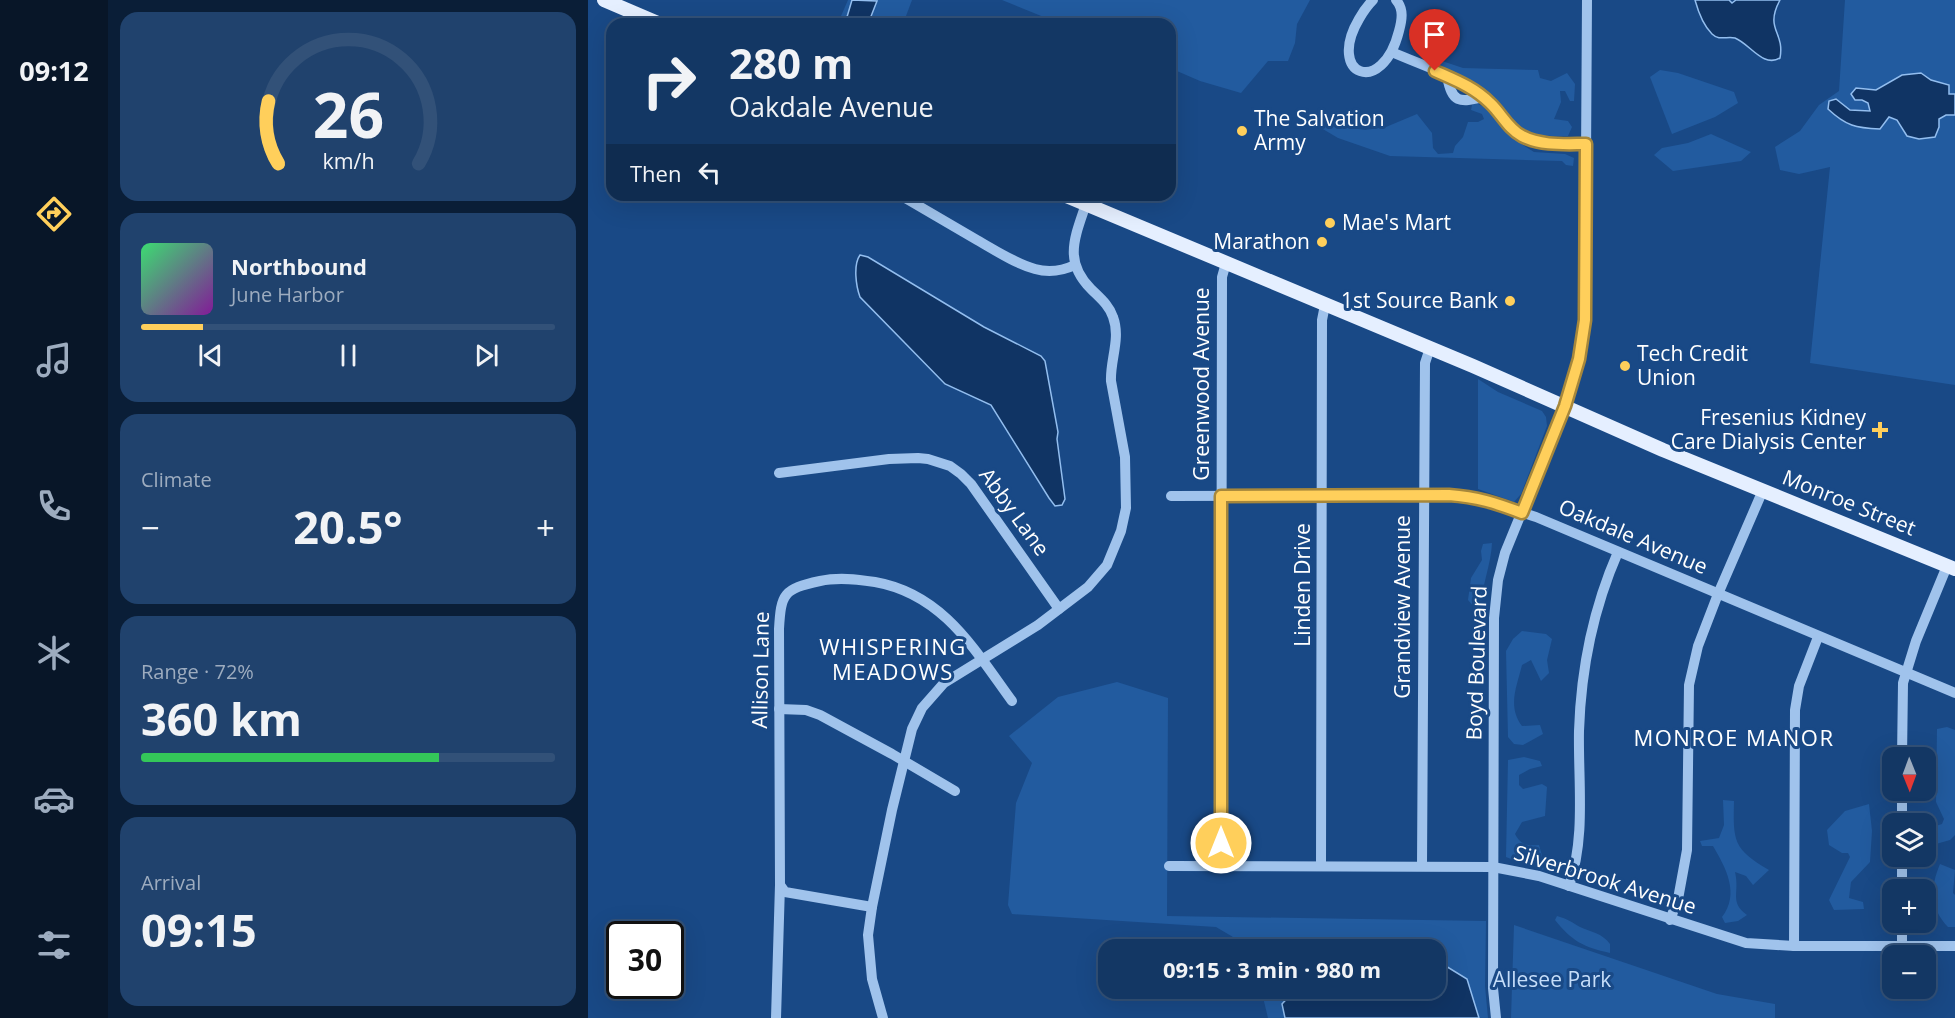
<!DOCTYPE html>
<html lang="en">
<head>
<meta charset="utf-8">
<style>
	body { margin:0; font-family:"Open Sans",sans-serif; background:#20426d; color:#f1f3f6; height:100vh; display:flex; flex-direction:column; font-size:22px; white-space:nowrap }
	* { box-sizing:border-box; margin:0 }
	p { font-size:20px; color:#9dacbf }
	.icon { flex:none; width:33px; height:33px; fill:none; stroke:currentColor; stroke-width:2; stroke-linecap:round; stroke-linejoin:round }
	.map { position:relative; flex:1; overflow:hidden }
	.drawer { display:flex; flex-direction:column; gap:12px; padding:12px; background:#0a1e37; width:480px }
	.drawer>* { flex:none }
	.guide { position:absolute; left:18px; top:18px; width:570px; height:183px; border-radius:18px; box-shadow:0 6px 24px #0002,0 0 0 2px #325178; background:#133764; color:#f1f3f6; overflow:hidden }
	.needle { width:39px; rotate:179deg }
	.controls { position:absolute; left:1294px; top:747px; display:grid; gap:12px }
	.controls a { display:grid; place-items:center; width:54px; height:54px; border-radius:12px; background:#133764; box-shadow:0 6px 24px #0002,0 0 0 2px #325178; font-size:30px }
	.speed { position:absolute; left:18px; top:921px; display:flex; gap:12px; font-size:30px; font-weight:700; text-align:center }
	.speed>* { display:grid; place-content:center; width:78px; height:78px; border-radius:50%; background:#133764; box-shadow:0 6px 24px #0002,0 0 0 2px #325178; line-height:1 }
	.speed .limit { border:3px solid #111; border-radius:9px; background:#fff; color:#111 }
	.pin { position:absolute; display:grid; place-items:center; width:51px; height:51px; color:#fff; margin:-62px -26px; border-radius:50% 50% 50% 0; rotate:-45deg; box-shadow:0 0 6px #0007 }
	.pin .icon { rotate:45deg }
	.me { position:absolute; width:66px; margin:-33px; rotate:0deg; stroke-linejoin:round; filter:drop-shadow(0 0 4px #0008) }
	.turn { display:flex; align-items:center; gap:21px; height:126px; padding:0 24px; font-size:27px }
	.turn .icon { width:78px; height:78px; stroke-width:2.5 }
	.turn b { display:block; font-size:42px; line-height:51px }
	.then { display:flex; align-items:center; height:57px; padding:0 24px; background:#0003; gap:12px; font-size:22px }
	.big { font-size:45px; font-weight:700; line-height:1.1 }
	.drawer .widget { flex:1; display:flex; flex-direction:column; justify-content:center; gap:9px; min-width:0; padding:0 21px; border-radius:18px; background:#20426d }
	.drawer .dial { align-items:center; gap:0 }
	.dial svg { height:156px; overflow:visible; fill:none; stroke:#325178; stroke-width:7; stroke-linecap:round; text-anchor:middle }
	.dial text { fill:#f1f3f6; stroke:none }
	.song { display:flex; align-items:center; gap:18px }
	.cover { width:72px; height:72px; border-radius:9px; background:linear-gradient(135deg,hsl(140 70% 55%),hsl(290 70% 35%)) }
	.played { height:6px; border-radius:3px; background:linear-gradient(90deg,#ffcf5b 15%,#325178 15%) }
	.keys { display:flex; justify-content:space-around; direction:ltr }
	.heat { display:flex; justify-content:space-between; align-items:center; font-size:33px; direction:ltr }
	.charge { height:9px; border-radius:4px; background:linear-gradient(90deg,#34c759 72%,#325178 0) }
	.trip { position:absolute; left:510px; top:939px; width:348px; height:60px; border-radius:18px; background:#133764; box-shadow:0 6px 24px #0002,0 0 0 2px #325178; font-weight:700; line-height:60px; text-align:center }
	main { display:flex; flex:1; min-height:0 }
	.dock { display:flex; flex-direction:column; width:108px; justify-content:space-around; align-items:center; background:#081628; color:#9dacbf }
	.dock .icon { width:42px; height:42px }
	.dock .selected { color:#ffcf5b }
	.dock b { font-size:27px; color:#f1f3f6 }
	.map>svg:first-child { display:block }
	.green { fill:#225b9f }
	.water { fill:#103464; stroke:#93beef; stroke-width:1.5 }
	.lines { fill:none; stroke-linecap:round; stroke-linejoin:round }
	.minor { stroke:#a0c3ec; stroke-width:10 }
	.major { stroke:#e5efff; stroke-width:14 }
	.route-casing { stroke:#a6873b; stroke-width:15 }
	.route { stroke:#ffcf5b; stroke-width:10 }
	.poi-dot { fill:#ffcf5b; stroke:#194986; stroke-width:2 }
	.labels { text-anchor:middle; stroke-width:6; stroke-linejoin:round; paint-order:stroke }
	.poi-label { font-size:21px; fill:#fff; stroke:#194986; text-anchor:start }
	.street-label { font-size:21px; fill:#fff; stroke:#194986 }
	.park-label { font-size:21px; fill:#c5ddf9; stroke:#194986 }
	.neighbourhood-label { font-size:22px; letter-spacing:1.5px; fill:#fff; stroke:#194986 }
</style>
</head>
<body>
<main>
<nav class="dock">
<b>09:12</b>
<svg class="icon selected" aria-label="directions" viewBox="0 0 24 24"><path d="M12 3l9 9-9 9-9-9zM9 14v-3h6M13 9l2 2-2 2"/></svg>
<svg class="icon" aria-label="music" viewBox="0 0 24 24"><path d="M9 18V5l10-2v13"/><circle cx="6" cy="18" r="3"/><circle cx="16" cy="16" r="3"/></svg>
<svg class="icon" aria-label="phone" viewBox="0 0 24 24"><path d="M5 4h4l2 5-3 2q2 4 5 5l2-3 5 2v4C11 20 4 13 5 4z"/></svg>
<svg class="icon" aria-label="climate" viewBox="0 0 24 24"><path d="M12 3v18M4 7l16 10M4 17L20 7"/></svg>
<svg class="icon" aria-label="car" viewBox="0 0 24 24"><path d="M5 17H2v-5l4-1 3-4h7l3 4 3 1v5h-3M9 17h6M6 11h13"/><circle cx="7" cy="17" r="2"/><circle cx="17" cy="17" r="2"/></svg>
<svg class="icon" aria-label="filters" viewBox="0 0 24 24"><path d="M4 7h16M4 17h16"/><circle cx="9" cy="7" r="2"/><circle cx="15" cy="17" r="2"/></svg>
</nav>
<section class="drawer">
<div class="widget dial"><svg viewBox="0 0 100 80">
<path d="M14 69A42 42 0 1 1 86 69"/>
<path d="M14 69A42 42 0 0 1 9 37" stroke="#ffcf5b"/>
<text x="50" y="56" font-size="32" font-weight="700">26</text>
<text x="50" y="72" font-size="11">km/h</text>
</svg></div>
<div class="widget">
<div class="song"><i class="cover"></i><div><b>Northbound</b><p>June Harbor</p></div></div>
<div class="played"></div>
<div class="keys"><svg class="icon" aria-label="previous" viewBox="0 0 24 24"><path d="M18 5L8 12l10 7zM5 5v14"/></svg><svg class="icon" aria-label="pause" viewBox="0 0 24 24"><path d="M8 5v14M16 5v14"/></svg><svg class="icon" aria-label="next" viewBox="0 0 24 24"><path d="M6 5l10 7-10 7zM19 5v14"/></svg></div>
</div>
<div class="widget"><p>Climate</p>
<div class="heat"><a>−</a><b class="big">20.5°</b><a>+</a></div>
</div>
<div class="widget"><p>Range · 72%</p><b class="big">360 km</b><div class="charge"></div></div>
<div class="widget"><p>Arrival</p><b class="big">09:15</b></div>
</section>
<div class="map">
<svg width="1367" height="1018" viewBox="0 0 1367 1018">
	<rect width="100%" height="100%" fill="#194986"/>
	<g class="green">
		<path d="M260,0H324L315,24H265L258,21L256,24L250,23Z"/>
		<path d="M414,0H722L709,24L707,43L700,61H680L653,93L612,81L582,68V24H473Z"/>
		<path d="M1257,0H1367V385L1222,363L1242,167L1211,174L1192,170L1187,147L1212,131L1231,105L1251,91Z"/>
		<path d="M845,58L875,68L950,70L952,78L963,81L979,73L987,84L986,101H982L977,91H972L973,102L966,119L980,121L984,127L980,136C957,136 937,137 921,117C917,111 913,104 907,98C888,81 865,72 842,62Z"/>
		<path d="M1072,70L1090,73L1146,92L1150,103L1127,117L1084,134L1062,77Z"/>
		<path d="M888,103L902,110L909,120L935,145L946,152L977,154L986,158L985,166L978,165L974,161L802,156L750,138L723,122L777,130L798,127L829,114L844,133L845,148L850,154L865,153L867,146L875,137L880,122H890L896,119L894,114L883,110L884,105Z"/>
		<path d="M1123,134L1163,152L1153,161L1085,171L1066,155L1074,148L1100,143Z"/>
		<path d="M890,379L910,392L954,411L958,417L959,426L933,494L926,502L890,489Z"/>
		<path d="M904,543C903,565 894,584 893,606L887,608L880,600L883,578L894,560L893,551L895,544Z"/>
		<path d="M934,631L958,634L964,639L959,660L961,673L953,681L943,660L934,665C929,686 919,706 934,726L952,725L955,734L935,745L926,744L920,737L918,651L925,639Z"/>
		<path d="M529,682L580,698L579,916L898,921L897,986L900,1018H891L879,979L848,960V950L663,949L662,947L628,927L424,914L420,905L428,803L444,763L421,736L470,697Z"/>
		<path d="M1359,727L1367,730V835L1362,840L1348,844L1345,835L1338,834V829L1354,824L1356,819L1348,802L1349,729Z"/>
		<path d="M936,757L952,761L954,766L942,769L931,775V785L935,789L954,784L959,787L957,816L934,822L927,834C933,845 939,846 951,845L957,866L955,870L947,867L943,858L923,859L918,857L920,760Z"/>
		<path d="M1135,800L1146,801C1145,841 1145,849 1181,870L1165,885L1158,876L1147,872C1152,893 1141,902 1159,915L1150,921L1137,923L1134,917C1152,894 1138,868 1125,846H1114L1112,841L1131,838L1136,825Z"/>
		<path d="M1281,804L1284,831L1282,862L1263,882L1261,898L1275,902L1276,909L1246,910L1241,900L1262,857L1260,853H1254L1241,845L1239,830L1257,811Z"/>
		<path d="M1352,864L1367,870L1365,893L1367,895V927H1360C1342,908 1342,888 1352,864Z"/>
		<path d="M969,916C980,919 983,922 992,927C1003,932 1014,933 1022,944V953C995,947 984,941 967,920Z"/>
		<path d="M926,925L1129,994L1187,1004V1018H923Z"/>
		<path d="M673,989H708L694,1004L697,1018H680Z"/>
	</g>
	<g class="water">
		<path d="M264,0L289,1L280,24H271L259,17Z"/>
		<path d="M1107,0H1141L1144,3L1148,0H1192C1176,30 1197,31 1192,58C1175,68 1162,44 1147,38C1139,36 1131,41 1124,34C1116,26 1110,11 1107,0Z"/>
		<path d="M1333,73L1343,80L1361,85V94H1367V115H1358L1351,119V127L1347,137L1331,139L1319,136L1309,120L1301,117L1292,129C1268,128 1258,126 1240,109L1241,101L1248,99L1262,110L1282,111L1280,103L1274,100H1267L1263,94L1268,88L1288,90L1314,75Z"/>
		<path d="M272,255L280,257L396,327L453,356L457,361L470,432L469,439L477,499L474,505L467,506L461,498L403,405L357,384L272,297C268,286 265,265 272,255Z"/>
		<path d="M848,960L879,979L891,1018H697L694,1004L708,989L848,988Z"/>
	</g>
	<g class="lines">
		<g class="minor">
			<path d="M785,0C779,6 775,12 771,19C738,75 794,98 811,31C814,20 816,9 808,0"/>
			<path d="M804,52C828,63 868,76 888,91C902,100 909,113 920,124C942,147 968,144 997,144"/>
			<path d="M859,76C864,103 871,103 896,97"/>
			<path d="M312,195C338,210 363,225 389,240C407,250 426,263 447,269C461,273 474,271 487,265"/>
			<path d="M191,473L301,459L330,458L340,459L362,466L373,474L383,484L471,609"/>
			<path d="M583,496L861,495C895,497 916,507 948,517L1367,693"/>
			<path d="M191,709L218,710L232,715L304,754L367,791"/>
			<path d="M1314,758L1315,683L1328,641L1359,566"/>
			<path d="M1314,824V790"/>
			<path d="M581,866L905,867L951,876L1158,943L1206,946H1367"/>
			<path d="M633,866L634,277L638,263"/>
			<path d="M733,866L734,320L737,305"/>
			<path d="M834,866L837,363L842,348"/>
			<path d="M981,886C998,837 990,782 991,731C993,669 1005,609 1030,552"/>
			<path d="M1314,890V856"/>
			<path d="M284,907L197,892L192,885L191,629C193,594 195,589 232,581C250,577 268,579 287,582C355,594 386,649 424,701"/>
			<path d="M1082,920L1090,899L1099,850L1101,685L1110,646L1130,594L1175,490"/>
			<path d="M1206,946L1207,710L1211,686L1230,637"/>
			<path d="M1314,947V922"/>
			<path d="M188,1018L192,885"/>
			<path d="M295,1018L284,979L280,935L284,907L304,810L324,729L334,708L356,683L450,625L500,587L519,565L533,531L538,508L537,457L523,381C522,360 533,338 525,317C521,305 512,298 503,289C475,261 487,237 498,204"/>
			<path d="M908,1018L905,988L906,618L910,580L917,553L977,406L991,359L997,320L999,0"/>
		</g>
		<g class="major">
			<path d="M16,0L72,24"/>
			<path d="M476,195L885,366L1075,450L1367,569"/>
		</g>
	</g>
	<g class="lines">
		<g class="route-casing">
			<path id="route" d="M633,843V496L861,495C889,497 908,503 934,513L977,406L991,359L997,320L998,144C977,144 953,146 934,136C920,129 913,113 902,103C886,87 867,80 847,71"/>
		</g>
		<use href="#route" class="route"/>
	</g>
	<g class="poi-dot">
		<circle cx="654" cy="131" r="6"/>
		<circle cx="742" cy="223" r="6"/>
		<circle cx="734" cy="242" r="6"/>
		<circle cx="922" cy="301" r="6"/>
		<circle cx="1037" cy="366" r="6"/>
		<path d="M1289 421h6v6h6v6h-6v6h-6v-6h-6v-6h6z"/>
	</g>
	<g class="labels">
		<g class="poi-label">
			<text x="666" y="126">The Salvation<tspan x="666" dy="24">Army</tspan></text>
			<text x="754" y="230">Mae's Mart</text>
			<text x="722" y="249" text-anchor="end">Marathon</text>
			<text x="910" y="308" text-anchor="end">1st Source Bank</text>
			<text x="1049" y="361">Tech Credit<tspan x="1049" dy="24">Union</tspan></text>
			<text x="1278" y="425" text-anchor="end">Fresenius Kidney<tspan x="1278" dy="24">Care Dialysis Center</tspan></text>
		</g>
		<g class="street-label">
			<text transform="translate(614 384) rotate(-90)" y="7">Greenwood Avenue</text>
			<text transform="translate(1261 503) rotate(22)" y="7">Monroe Street</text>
			<text transform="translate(426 512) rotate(54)" y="7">Abby Lane</text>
			<text transform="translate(1045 537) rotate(23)" y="7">Oakdale Avenue</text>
			<text transform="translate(715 585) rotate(-90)" y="7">Linden Drive</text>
			<text transform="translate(815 607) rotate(-90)" y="7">Grandview Avenue</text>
			<text transform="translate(889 663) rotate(-88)" y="7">Boyd Boulevard</text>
			<text transform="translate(173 670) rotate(-89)" y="7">Allison Lane</text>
			<text transform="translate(1017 880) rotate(17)" y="7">Silverbrook Avenue</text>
		</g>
		<g class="park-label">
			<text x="964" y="987">Allesee Park</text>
		</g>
		<g class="neighbourhood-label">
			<text x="305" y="655">WHISPERING<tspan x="305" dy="25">MEADOWS</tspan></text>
			<text x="1146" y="746">MONROE MANOR</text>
		</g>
	</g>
</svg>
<div class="controls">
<a><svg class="needle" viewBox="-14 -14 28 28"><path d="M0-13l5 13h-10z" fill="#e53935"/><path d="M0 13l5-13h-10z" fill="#9dacbf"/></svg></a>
<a><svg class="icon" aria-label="layers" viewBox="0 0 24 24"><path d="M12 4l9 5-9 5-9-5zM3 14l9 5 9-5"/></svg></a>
<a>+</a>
<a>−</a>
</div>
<div class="speed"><div class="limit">30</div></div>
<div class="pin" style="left:847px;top:71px;background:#d93025"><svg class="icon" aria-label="arrive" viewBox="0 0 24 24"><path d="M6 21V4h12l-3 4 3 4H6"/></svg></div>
<svg class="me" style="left:633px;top:843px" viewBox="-20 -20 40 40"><circle r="17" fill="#ffcf5b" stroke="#fff" stroke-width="3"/><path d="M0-11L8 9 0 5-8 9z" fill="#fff"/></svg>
<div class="trip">09:15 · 3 min · 980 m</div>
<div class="guide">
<div class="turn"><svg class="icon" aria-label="right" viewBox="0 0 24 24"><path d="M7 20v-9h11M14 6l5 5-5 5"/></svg><div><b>280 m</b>Oakdale Avenue</div></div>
<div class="then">Then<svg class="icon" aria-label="left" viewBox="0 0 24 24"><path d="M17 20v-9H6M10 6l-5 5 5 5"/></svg></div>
</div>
</div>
</main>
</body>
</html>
